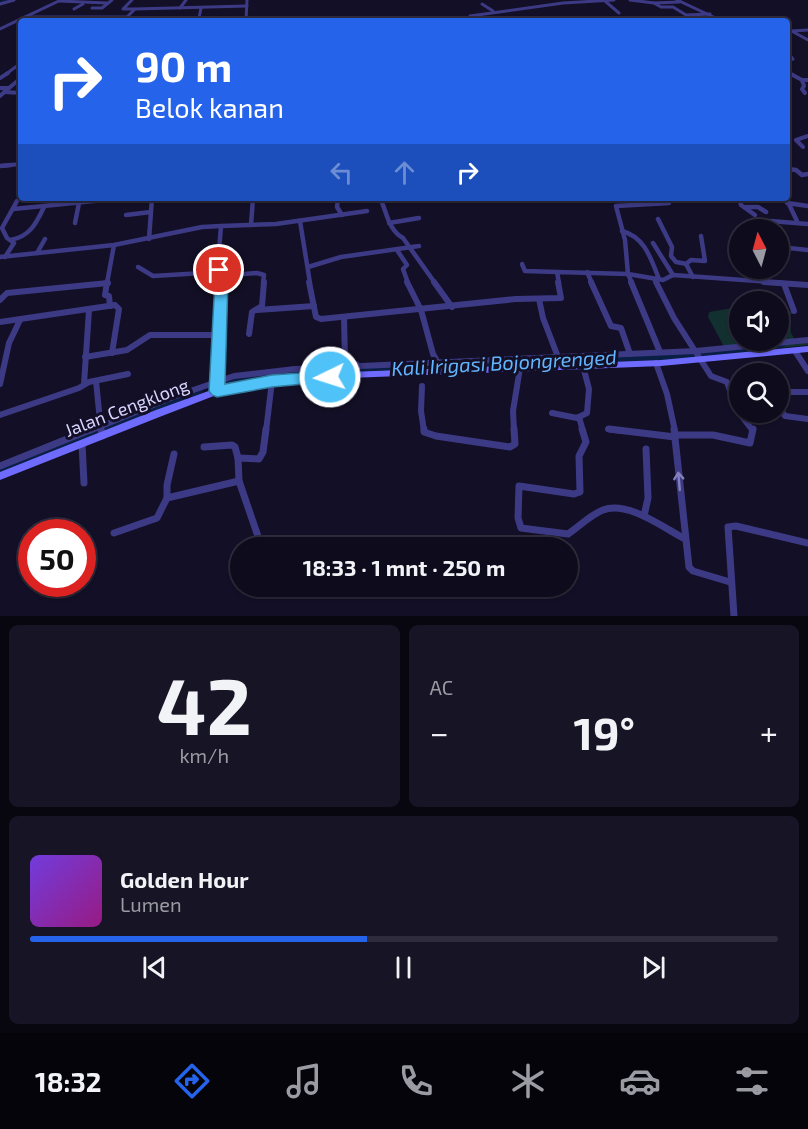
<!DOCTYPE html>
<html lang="id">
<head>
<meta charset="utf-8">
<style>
	body { margin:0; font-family:"Exo 2",sans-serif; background:#171425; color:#f1f3f6; height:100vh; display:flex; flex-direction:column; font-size:22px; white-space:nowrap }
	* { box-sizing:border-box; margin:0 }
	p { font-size:20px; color:#9b9ba3 }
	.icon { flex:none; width:33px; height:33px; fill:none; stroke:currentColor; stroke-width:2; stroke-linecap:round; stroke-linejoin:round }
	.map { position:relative; height:616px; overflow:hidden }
	.details { display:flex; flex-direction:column; gap:9px; padding:9px; background:#08060f; flex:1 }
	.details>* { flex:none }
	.guide { position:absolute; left:18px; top:18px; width:772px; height:183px; border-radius:6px; box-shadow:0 2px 4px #0004,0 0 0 2px #2e2b3b; background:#2563eb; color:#fff; overflow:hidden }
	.needle { width:39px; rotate:354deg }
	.controls { position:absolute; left:729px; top:219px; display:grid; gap:12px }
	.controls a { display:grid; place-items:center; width:60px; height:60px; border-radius:50%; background:#0e0b1c; box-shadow:0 2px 4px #0004,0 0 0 2px #2e2b3b; font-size:30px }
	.speed { position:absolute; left:18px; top:519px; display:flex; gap:12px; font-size:30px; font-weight:700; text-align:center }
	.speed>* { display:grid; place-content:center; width:78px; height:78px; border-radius:50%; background:#0e0b1c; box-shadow:0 2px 4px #0004,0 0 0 2px #2e2b3b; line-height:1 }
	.speed .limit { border:9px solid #d22; background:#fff; color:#111 }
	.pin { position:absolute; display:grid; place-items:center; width:51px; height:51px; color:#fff; margin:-26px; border:3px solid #fff; border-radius:50%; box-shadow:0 2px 6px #0007 }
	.me { position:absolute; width:66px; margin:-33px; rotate:266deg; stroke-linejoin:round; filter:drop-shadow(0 0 4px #0008) }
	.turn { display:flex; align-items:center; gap:21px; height:126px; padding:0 18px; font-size:27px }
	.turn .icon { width:78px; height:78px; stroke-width:2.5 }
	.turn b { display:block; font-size:42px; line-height:51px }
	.lanes { display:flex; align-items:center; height:57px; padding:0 18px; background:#0003; justify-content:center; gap:30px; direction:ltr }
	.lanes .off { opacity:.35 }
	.big { font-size:45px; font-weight:700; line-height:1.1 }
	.details .widget { flex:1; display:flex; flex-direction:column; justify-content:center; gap:9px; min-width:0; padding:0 21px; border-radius:9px; background:#171425 }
	.details .dial { align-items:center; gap:0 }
	.dial b { font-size:78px; line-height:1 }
	.song { display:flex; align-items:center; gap:18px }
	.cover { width:72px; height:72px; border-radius:9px; background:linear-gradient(135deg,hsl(260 70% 55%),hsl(310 70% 35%)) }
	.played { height:6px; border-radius:3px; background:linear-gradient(90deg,#2563eb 45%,#2e2b3b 45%) }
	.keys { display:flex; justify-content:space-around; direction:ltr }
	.heat { display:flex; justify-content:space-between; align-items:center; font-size:33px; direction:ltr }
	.details .tiles { flex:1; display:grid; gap:9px; grid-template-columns:1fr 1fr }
	.widget:last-child { grid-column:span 2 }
	.trip { position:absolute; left:230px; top:537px; width:348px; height:60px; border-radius:30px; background:#0e0b1c; box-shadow:0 2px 4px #0004,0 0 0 2px #2e2b3b; font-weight:700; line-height:60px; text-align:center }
	.menu { display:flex; height:96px; justify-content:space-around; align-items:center; background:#06040b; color:#9b9ba3 }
	.menu .icon { width:42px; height:42px }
	.menu .on { color:#2563eb }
	.menu b { font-size:27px; color:#f1f3f6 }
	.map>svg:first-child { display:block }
	.green { fill:#12302f }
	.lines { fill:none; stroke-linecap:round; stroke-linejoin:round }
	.canal { fill:#0a1f44; fill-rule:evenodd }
	.minor-far4 { stroke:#3d3a85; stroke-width:3 }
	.minor-far3 { stroke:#3d3a85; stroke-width:4 }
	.minor-far2 { stroke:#3d3a85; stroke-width:4.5 }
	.minor-far1 { stroke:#3d3a85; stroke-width:6 }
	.minor { stroke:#3d3a85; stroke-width:7 }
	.secondary { fill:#6f6bff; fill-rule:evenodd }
	.oneway { stroke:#837fbc }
	.route { fill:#4fc3f7; stroke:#337fa1; stroke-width:1.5 }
	.labels { text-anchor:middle; stroke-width:6; stroke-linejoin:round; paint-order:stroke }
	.street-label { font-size:18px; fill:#d9d4ff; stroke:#130f26 }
	.water-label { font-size:20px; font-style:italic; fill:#62b6ff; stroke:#130f26 }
</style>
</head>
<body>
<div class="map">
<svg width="808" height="616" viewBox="0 0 808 616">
	<rect width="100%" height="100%" fill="#130f26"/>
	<path class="green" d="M739,307L740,340H778L779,308L794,312L790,315L791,333L795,340L808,338V345L728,354L708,317L709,312Z"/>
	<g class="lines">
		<g class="canal">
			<path d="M3,0H9L0,3V1Z"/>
			<path d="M781,342L784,343L785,345L784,347L781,348L682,359L281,376L213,389L210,388L209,386L210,384L213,383L281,370L682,353Z"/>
			<path d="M199,388L202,389L203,391L202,393L0,475V467Z"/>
		</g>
		<g class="minor-far4">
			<path d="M630,0L654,3L661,7H673L686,15L710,14"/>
			<path d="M677,0L722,21"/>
			<path d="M59,1L107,3"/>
			<path d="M605,1L619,13"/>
			<path d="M654,3L679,2"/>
			<path d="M0,4L14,0"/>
			<path d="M482,4L493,11"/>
			<path d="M92,8H102L112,0"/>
			<path d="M180,8L186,0"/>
			<path d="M74,9L83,4"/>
			<path d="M135,9L247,6"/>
			<path d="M25,17H127L135,9H123L132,0"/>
			<path d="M199,18L201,8"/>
			<path d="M246,21L247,0"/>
			<path d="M477,21L470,16L563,3L614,0"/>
			<path d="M0,29L61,0"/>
			<path d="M788,29L808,40"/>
			<path d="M792,31L808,30"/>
			<path d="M788,53L793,59L788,61"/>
			<path d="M788,72L792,74"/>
			<path d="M6,74L21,63"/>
		</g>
		<g class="minor-far3">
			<path d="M789,73L802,80H808"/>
			<path d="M0,78L8,73"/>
			<path d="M802,80L804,86L802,89L805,93"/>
			<path d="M0,88H9L0,96"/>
			<path d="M9,88L21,78"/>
			<path d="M4,92L21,93"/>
			<path d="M803,147L796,140L808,136"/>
			<path d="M0,166L21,164"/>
		</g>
		<g class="minor-far2">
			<path d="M0,166L11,165"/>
			<path d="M788,169L796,170L802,175L808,174"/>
			<path d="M338,198L337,207L342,215"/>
			<path d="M380,198C387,212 388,230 403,238L435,283"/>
			<path d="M739,198L741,205L755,215"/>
			<path d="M786,198L797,221"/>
			<path d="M787,203L808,206"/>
			<path d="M746,207H758L766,212"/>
			<path d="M13,209L114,199"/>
			<path d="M126,215L151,212"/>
			<path d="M658,219L672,247L671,256L676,262L687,264"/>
			<path d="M300,221L310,283"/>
			<path d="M75,223L79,203"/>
			<path d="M389,223L419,218"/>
			<path d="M251,225L253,198"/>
			<path d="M752,228L764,229L765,222L770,221L808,224"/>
			<path d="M622,231C645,237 651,259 659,279"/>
			<path d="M149,239L152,198"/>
			<path d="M11,240C30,236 36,224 44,207"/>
			<path d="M653,243L673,275"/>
			<path d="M779,247L808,250"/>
			<path d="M397,250L407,265L403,269L408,283"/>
			<path d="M37,253L45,239"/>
			<path d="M0,257L114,245L202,227L221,226"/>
			<path d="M5,257L14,243L7,238L2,228L17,201"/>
			<path d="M522,264L525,271L557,272"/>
			<path d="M138,267L153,276L220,272"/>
			<path d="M308,267L341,257L419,246"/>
			<path d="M587,272L592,283"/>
			<path d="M221,276L257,273L264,275L263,283"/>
			<path d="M693,277L686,264L691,260L705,261L701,236"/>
			<path d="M655,279L657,283"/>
			<path d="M106,283H108"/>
			<path d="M107,283L114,245"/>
			<path d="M222,283L218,263L221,226L276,224L367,211"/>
			<path d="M559,283L557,272L628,274L663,280L673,275L784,283"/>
			<path d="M632,283L628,274L625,240L616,206L669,203"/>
		</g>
		<g class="minor-far1">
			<path d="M107,282L105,295L109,296L110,306"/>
			<path d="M309,282L316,317L321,319L516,299L561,298L558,282"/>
			<path d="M407,282L421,310L433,354L438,363"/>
			<path d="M434,282L452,307"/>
			<path d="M591,282L611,326L621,328L630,354"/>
			<path d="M631,282L660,352"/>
			<path d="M656,282L674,318L711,376L727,382L737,410L753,431"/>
			<path d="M764,282L808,285"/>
			<path d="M784,284L794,311"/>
			<path d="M0,300L7,293L108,283"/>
			<path d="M257,310L314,306"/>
			<path d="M344,317L345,361L356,364"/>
			<path d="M0,322L115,305L119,309L112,353"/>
			<path d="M249,334L252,312L262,306L264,282"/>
			<path d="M795,351L808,371"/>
			<path d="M85,357L127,350L150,335H219"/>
			<path d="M656,363L667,394L675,431"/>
			<path d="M561,367L558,357L696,351L808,340"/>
			<path d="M96,381L101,431"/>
			<path d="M0,384L9,343L20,320"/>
			<path d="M84,384L89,310"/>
			<path d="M422,386L421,411L424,431"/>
			<path d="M217,391L222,282"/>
			<path d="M787,392H808"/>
			<path d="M778,406L785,416L808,419"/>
			<path d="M552,413L577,418L587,413L589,389L583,366"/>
			<path d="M0,415L79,388L89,382L128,374"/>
			<path d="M579,417L583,431"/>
			<path d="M608,429L622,431"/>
			<path d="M89,431L173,397L234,376L295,369L558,357L543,318L539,299"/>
			<path d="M266,431L272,381"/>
			<path d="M514,431L513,411L520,368"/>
		</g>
		<g class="minor">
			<path d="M101,429L102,436"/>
			<path d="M424,429V432L436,436L510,447L515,444L514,429"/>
			<path d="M582,429L586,442L579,456L580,492L574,494L519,486L518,518L521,528L568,534C580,526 590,515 603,510C627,500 664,528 685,539"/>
			<path d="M609,429L675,437"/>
			<path d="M674,429L689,567L693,571L730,582"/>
			<path d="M675,435H713L750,443L753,429"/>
			<path d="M82,444L84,483"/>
			<path d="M204,447L232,445L235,447L238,458"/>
			<path d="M0,466L92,429"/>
			<path d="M167,498V485L174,454"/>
			<path d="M644,516L648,498L646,449"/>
			<path d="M114,533L157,518L167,498L239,481"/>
			<path d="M262,548L239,481L238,458L259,459L263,452L266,429"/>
			<path d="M263,548L302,541"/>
			<path d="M734,616L728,527L736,526L808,543"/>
		</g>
		<path class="secondary" d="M808,346V352L661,366L349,378L239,388L219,394L162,416L0,480V472L156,410L214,389L239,382L349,372L661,360Z"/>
	</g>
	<defs><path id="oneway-shaft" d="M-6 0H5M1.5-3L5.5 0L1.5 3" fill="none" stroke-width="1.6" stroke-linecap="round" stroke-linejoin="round" transform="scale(1.5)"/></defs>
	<use class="oneway" href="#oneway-shaft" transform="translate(679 481) rotate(-95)"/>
	<path class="route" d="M219,265L225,270L228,280L225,384L272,375L330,371L336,373L338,377L336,381L272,387L217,397L212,395L209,391L215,280L212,270Z"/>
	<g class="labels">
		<g class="street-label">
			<text transform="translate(127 408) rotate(-21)" y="6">Jalan Cengklong</text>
		</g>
		<g class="water-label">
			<text transform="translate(504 363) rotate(-3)" y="7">Kali Irigasi Bojongrenged</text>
		</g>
	</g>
</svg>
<div class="controls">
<a><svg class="needle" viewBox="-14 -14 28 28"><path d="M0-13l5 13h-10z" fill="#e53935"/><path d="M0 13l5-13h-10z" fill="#9b9ba3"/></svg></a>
<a><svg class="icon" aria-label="sound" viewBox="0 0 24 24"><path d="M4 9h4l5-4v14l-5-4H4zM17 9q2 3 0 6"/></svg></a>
<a><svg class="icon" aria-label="search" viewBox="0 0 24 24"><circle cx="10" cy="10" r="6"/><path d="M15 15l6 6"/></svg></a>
</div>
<div class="speed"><div class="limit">50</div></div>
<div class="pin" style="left:219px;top:270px;background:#d93025"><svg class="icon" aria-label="arrive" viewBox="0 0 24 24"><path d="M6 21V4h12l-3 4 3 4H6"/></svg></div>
<svg class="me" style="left:330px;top:377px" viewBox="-20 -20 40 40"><circle r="17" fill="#4fc3f7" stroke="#fff" stroke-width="3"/><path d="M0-11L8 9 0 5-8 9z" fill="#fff"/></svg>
<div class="trip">18:33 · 1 mnt · 250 m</div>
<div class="guide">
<div class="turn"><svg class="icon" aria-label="right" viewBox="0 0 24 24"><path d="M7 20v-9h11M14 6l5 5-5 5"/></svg><div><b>90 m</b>Belok kanan</div></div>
<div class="lanes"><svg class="icon off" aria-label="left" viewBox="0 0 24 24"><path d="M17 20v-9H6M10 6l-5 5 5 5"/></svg><svg class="icon off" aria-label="ahead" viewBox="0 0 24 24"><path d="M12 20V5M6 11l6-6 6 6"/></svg><svg class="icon" aria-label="right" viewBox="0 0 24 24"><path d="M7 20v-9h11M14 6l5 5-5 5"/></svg></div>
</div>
</div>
<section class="details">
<div class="tiles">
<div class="widget dial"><b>42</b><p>km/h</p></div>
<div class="widget"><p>AC</p>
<div class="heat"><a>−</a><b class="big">19°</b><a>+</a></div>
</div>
<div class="widget">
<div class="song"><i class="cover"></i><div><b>Golden Hour</b><p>Lumen</p></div></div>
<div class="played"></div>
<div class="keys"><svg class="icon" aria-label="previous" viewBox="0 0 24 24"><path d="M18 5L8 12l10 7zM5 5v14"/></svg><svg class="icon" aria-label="pause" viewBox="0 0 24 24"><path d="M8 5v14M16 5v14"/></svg><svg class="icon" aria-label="next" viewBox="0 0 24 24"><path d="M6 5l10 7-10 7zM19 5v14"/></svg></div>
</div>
</div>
</section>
<nav class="menu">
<b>18:32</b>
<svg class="icon on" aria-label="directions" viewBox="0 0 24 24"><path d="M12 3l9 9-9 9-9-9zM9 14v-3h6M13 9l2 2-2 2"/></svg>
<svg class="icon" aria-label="music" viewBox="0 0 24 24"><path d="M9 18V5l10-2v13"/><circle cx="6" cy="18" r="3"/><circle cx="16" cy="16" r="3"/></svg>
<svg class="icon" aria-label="phone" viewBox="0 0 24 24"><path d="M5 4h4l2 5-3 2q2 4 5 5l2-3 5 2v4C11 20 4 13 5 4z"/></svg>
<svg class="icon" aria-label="climate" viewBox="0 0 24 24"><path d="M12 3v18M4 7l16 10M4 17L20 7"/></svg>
<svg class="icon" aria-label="car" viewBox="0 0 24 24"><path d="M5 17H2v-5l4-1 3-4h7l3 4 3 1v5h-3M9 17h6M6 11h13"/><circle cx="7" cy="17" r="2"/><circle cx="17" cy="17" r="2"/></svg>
<svg class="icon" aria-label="filters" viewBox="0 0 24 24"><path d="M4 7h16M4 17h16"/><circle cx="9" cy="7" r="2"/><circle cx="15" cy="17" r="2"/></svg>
</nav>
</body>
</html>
